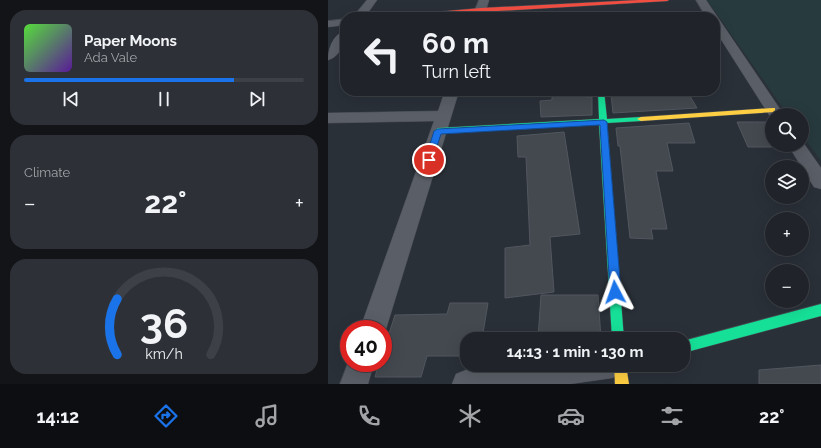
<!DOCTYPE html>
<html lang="en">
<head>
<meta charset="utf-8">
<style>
	body { margin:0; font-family:Raleway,sans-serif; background:#2d3036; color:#f1f3f6; height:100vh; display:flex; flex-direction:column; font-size:15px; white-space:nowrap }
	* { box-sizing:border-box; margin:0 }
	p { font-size:13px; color:#a2a4a8 }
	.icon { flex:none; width:22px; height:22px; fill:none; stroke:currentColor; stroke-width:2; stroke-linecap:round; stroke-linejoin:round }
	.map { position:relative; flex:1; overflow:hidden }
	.side { display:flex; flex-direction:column; gap:10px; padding:10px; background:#121417; width:328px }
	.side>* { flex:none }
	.top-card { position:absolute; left:12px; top:12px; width:380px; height:84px; border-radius:16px; box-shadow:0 4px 16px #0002,0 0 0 1px #3d4147; background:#20242a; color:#f1f3f6; overflow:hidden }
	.fabs { position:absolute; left:437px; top:108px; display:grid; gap:8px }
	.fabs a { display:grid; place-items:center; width:44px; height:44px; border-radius:50%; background:#20242a; box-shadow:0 4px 16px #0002,0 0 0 1px #3d4147; font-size:20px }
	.speed { position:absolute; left:12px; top:320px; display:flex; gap:8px; font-size:20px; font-weight:700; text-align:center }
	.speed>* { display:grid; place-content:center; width:52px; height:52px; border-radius:50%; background:#20242a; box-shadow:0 4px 16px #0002,0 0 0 1px #3d4147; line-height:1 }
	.speed .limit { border:6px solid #d22; background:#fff; color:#111 }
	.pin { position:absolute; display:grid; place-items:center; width:34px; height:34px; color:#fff; margin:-17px; border:2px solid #fff; border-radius:50%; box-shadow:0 1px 4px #0007 }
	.me { position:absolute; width:44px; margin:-22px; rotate:356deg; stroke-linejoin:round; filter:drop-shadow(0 0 3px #0008) }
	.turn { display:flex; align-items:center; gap:14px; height:84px; padding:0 16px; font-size:18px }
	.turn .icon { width:52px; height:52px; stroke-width:2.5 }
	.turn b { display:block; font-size:28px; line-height:34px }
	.big { font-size:30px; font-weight:700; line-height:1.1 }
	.side .card { flex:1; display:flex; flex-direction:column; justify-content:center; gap:6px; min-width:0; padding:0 14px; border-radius:16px; background:#2d3036 }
	.side .dial { align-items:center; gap:0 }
	.dial svg { height:104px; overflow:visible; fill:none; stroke:#3d4147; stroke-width:7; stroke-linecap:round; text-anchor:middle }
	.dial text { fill:#f1f3f6; stroke:none }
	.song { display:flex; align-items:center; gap:12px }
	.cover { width:48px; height:48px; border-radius:6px; background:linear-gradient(135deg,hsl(110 70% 55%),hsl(270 70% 35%)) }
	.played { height:4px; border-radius:2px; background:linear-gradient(90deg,#1a73e8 75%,#3d4147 75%) }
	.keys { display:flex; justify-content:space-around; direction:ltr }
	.heat { display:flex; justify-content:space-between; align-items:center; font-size:22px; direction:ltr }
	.trip { position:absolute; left:132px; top:332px; width:230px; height:40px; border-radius:16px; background:#20242a; box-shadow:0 4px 16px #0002,0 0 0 1px #3d4147; font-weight:700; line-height:40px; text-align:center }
	.tab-bar { display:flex; height:64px; justify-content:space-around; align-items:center; background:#0d0e11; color:#a2a4a8 }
	.tab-bar .icon { width:28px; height:28px }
	.tab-bar .active { color:#1a73e8 }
	.tab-bar b { font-size:18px; color:#f1f3f6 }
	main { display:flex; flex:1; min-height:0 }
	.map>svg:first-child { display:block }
	.green { fill:#273a3e }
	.building { fill:#444950; stroke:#52575f }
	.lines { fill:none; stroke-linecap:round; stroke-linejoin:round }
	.street-casing { stroke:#484c53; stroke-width:1 }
	.fast-casing { stroke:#484c53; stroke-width:1 }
	.slow-casing { stroke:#484c53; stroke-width:1 }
	.jam-casing { stroke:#484c53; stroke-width:1 }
	.street { fill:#5a5e66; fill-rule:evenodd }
	.fast { fill:#16e098; fill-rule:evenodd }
	.slow { fill:#ffcf43; fill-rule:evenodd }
	.jam { fill:#f24e42; fill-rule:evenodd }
	.route { fill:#1a73e8; stroke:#114b97 }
</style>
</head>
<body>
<main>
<section class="side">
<div class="card">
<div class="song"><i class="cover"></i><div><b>Paper Moons</b><p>Ada Vale</p></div></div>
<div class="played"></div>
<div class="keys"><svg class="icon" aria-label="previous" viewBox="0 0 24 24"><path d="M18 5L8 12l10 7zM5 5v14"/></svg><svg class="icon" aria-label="pause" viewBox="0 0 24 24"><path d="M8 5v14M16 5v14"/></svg><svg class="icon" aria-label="next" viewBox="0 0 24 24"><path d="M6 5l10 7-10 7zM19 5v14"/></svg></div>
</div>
<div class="card"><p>Climate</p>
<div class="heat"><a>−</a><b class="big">22°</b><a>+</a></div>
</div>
<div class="card dial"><svg viewBox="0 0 100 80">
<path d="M14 69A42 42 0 1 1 86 69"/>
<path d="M14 69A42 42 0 0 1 14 26" stroke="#1a73e8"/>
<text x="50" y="56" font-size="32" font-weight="700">36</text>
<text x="50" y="72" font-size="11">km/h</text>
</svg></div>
</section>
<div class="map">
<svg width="493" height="384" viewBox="0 0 493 384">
	<rect width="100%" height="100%" fill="#2a3038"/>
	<path class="green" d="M379,0H493V161L474,135V115H460Z"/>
	<g class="building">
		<path d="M328,91H359L369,108L285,113L283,95Z"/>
		<path d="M257,92L258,97H264V115L213,117L212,101L224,100V94Z"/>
		<path d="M409,122H444V147H420Z"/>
		<path d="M361,123L367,143H339L345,171H328L339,229H323L325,239L302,238L292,146H290L288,128Z"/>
		<path d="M236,132L252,234L222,237L226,292L177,298V248L202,245L198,157H190L189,136Z"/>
		<path d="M213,295H270L273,339H210Z"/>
		<path d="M122,303H160L154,339H139V356H99L93,377H47L51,363H55V352L67,315L119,314Z"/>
		<path d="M493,365V384H431V370Z"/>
	</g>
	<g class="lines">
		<g class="street-casing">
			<g id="street">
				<path d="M39,0H49L37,17H25Z"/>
				<path d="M151,0H161L156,17H144Z"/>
				<path d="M368,0H378L456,115H444V119L443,118L387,30V17H378Z"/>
				<path d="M17,19V25L0,27V21Z"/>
				<path d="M17,31C17,42 12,57 0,60C0,49 5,34 17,31Z"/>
				<path d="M117,91H131L58,329L55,335V329H32L106,121L0,123V113L110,111Z"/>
				<path d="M474,141L493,168V189L486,187L460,145H474Z"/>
				<path d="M21,360V363H46L40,384H12Z"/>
				<path d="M179,365H297L293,374L284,378L242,384H124L128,374L138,370Z"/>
			</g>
		</g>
		<g class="fast-casing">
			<g id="fast">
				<path d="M270,91H276L279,119L313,117L317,119L313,121L279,123L296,339H284L271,124L110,134L106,131L110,128L271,119Z"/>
				<path d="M493,304V316L355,353V341Z"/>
			</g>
		</g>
		<g class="slow-casing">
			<g id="slow">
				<path d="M444,108H447V112L313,121L309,119L313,117Z"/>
				<path d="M286,365H298L301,384H287Z"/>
			</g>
		</g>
		<g class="jam-casing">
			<path id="jam" d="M311,0H341L339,1L153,12L92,17H71L74,15L153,8Z"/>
		</g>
		<use href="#street" class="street"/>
		<use href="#fast" class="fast"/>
		<use href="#slow" class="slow"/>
		<use href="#jam" class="jam"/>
	</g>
	<path class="route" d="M276,120L279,122L293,292L291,296L287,297L283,296L282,292L272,125L113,134L104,162H101L97,160L106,131L110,129Z"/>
</svg>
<div class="fabs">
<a><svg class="icon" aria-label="search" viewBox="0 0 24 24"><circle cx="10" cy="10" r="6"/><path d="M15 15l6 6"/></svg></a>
<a><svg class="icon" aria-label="layers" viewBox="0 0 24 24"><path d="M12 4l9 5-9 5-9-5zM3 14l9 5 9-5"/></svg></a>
<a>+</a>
<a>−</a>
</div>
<div class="speed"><div class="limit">40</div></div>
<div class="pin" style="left:101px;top:160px;background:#d93025"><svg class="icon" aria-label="arrive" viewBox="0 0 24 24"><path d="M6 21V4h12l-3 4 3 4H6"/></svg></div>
<svg class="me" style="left:287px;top:292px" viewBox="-20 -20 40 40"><path d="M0-17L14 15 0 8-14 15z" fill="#1a73e8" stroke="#fff" stroke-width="4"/></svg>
<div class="trip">14:13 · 1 min · 130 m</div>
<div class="top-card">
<div class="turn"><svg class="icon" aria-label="left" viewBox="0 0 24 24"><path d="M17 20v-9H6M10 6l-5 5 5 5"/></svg><div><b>60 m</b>Turn left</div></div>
</div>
</div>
</main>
<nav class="tab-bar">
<b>14:12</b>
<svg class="icon active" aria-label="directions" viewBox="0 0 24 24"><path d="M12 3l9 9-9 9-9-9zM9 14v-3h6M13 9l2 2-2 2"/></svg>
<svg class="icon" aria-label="music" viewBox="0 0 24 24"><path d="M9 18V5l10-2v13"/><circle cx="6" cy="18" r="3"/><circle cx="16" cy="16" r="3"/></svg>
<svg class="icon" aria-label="phone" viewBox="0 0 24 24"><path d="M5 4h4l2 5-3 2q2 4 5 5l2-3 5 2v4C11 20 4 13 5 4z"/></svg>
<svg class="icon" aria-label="climate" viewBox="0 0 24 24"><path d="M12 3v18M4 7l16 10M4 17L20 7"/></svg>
<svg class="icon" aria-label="car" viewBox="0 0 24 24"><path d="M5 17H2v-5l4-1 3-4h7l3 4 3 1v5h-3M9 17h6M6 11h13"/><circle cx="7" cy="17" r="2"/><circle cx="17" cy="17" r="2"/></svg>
<svg class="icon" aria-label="filters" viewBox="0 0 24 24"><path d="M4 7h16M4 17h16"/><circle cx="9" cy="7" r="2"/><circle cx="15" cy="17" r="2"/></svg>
<b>22°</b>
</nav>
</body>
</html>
